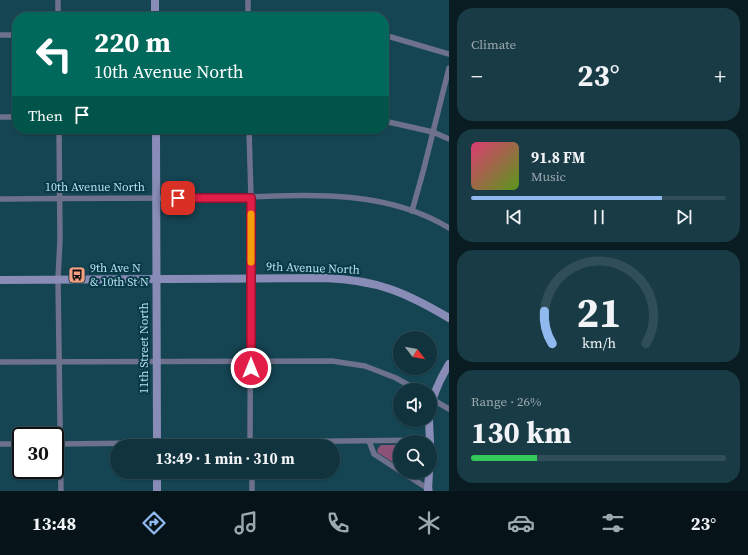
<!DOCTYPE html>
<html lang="en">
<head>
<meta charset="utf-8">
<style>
	body { margin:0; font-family:"Source Serif 4",serif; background:#193b45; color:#f1f3f6; height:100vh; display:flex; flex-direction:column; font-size:15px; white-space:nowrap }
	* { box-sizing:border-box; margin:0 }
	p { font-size:13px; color:#9caab0 }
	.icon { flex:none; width:22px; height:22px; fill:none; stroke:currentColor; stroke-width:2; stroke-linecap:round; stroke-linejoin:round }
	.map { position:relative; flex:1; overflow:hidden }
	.details { display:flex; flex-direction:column; gap:8px; padding:8px; background:#091c22; width:299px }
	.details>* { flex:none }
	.top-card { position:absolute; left:12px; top:12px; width:377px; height:122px; border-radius:16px; box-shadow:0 1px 3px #0004,0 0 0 1px #304e58; background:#00695c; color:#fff; overflow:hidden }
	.needle { width:26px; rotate:121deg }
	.controls { position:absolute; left:393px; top:331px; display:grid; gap:8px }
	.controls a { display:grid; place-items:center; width:44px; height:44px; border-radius:50%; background:#10333e; box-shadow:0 1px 3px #0004,0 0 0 1px #304e58; font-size:20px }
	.speed { position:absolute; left:12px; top:427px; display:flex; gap:8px; font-size:20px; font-weight:700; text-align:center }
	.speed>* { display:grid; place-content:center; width:52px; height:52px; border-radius:50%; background:#10333e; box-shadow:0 1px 3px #0004,0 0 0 1px #304e58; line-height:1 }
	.speed .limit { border:2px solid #111; border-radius:6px; background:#fff; color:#111 }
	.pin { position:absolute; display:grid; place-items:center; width:34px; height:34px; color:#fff; margin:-17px; border-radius:8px; box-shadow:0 2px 6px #0006 }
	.me { position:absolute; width:44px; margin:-22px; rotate:0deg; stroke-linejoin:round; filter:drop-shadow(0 0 3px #0008) }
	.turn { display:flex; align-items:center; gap:14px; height:84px; padding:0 16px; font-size:18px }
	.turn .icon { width:52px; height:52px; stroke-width:2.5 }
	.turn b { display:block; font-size:28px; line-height:34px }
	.then { display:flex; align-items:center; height:38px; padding:0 16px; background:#0003; gap:8px; font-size:15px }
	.big { font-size:30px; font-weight:700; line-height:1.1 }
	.details .card { flex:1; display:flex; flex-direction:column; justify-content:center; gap:6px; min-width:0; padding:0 14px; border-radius:16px; background:#193b45 }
	.details .dial { align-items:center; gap:0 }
	.dial svg { height:104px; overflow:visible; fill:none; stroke:#304e58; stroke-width:7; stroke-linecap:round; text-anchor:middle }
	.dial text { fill:#f1f3f6; stroke:none }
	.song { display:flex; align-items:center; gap:12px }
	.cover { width:48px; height:48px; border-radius:6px; background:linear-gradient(135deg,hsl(340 70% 55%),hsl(90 70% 35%)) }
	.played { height:4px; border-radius:2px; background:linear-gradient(90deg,#90b9f0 75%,#304e58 75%) }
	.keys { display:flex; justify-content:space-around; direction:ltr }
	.heat { display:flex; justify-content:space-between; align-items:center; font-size:22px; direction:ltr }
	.charge { height:6px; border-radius:3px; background:linear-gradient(90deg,#34c759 26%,#304e58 0) }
	.trip { position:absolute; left:110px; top:439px; width:230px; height:40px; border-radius:20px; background:#10333e; box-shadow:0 1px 3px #0004,0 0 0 1px #304e58; font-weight:700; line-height:40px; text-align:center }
	.tab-bar { display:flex; height:64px; justify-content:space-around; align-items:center; background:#061419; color:#9caab0 }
	.tab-bar .icon { width:28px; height:28px }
	.tab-bar .selected { color:#90b9f0 }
	.tab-bar b { font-size:18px; color:#f1f3f6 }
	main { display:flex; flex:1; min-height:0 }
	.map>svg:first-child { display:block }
	.green { fill:#8a5276 }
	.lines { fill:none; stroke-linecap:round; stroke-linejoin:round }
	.street { stroke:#6e718b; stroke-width:5.5 }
	.secondary { stroke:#898cb6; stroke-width:8 }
	.route-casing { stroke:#92132f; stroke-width:10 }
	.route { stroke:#e11d48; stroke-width:7 }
	.slow { stroke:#f59e0b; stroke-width:7 }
	.labels { text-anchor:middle; stroke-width:4; stroke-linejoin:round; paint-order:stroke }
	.street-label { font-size:12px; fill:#b9e0ef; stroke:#073947 }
	.poi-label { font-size:12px; fill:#b9e0ef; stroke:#073947; text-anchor:start }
</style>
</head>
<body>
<main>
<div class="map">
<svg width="449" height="491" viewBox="0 0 449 491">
	<rect width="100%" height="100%" fill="#154452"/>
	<g class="green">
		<path d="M381,445H400V467L377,452L378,448Z"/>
		<path d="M408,472H425V476L423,478L419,479Z"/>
	</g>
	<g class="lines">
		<g class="street">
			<path d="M58,0V17"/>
			<path d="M248,0V17"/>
			<path d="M0,35H17"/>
			<path d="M384,37H391L449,54"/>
			<path d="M0,117H17"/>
			<path d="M384,121L433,132L449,139"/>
			<path d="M59,129L60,239L58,279L61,491"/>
			<path d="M249,129L251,198L250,446"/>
			<path d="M0,199C70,198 139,198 209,198C289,197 377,184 449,228"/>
			<path d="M412,211L423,172L449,68"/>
			<path d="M0,362L332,361L365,366L396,378L417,390"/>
			<path d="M430,398L449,409"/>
			<path d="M369,441L374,454L400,471"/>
			<path d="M0,444H21"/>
			<path d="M55,444L430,440"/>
			<path d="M252,472V491"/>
			<path d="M402,472L430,490"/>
		</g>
		<g class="secondary">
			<path d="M155,0V17"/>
			<path d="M156,129L157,446"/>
			<path d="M0,280L325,278C377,280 405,292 449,318"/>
			<path d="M430,411C433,393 440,379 449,364"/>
			<path d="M429,420L430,442"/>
			<path d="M157,472V491"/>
			<path d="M428,491L429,472"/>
		</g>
	</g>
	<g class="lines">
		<g class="route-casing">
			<path id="route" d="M178,198H251V368"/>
		</g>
		<use href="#route" class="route"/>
		<path class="slow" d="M251,214V262"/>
	</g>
	<defs>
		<g id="bus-square" transform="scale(0.9)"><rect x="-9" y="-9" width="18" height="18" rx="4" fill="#f2a081" stroke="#073947"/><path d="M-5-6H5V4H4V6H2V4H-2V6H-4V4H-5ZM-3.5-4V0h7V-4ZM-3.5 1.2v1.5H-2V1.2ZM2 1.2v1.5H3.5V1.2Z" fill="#111"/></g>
	</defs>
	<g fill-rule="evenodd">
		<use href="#bus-square" x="77" y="275"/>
	</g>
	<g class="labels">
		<g class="street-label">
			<text x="95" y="191">10th Avenue North</text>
			<text transform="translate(313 268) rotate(2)" y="4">9th Avenue North</text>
			<text transform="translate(144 348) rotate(-90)" y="4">11th Street North</text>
		</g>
		<g class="poi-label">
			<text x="90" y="272">9th Ave N<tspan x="90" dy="14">&amp; 10th St N</tspan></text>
		</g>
	</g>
</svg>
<div class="controls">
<a><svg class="needle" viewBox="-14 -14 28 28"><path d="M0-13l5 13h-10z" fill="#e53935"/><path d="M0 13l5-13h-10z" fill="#9caab0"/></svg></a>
<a><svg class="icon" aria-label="sound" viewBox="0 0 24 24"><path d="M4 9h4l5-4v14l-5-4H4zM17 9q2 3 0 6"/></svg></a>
<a><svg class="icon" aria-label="search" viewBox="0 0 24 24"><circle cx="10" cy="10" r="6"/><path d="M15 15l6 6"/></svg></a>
</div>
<div class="speed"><div class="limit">30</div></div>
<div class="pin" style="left:178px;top:198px;background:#d93025"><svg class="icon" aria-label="arrive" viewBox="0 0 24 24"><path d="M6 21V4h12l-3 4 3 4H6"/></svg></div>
<svg class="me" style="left:251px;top:368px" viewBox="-20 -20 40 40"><circle r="17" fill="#e11d48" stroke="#fff" stroke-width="3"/><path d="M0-11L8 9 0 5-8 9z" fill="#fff"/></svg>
<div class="trip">13:49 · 1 min · 310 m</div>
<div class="top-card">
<div class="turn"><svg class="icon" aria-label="left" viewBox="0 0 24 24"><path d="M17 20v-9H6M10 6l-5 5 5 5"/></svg><div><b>220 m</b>10th Avenue North</div></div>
<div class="then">Then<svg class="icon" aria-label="arrive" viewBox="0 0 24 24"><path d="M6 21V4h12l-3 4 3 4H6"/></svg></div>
</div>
</div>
<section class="details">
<div class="card"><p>Climate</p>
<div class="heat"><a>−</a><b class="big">23°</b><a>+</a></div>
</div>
<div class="card">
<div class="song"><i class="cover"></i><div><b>91.8 FM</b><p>Music</p></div></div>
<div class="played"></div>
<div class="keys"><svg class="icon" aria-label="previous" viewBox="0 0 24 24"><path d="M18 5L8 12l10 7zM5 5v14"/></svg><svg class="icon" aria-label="pause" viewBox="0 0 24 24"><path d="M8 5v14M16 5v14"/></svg><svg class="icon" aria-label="next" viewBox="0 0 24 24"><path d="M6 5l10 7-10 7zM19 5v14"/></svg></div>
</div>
<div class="card dial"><svg viewBox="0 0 100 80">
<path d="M14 69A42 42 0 1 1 86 69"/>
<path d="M14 69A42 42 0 0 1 8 44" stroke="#90b9f0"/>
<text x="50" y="56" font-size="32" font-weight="700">21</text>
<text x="50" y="72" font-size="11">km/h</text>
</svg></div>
<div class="card"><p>Range · 26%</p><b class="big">130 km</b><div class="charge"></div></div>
</section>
</main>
<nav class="tab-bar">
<b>13:48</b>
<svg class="icon selected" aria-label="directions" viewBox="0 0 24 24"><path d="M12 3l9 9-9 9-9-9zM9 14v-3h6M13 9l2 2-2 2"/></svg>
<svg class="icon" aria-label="music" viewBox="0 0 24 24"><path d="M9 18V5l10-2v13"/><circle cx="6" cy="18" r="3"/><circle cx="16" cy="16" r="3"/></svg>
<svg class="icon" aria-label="phone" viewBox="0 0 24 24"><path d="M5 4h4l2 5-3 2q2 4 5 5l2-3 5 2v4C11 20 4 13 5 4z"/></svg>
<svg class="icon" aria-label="climate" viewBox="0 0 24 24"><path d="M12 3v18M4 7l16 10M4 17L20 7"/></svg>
<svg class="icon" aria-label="car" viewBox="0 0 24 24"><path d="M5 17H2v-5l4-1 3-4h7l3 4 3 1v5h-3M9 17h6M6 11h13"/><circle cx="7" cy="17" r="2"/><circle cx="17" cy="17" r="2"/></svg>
<svg class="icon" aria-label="filters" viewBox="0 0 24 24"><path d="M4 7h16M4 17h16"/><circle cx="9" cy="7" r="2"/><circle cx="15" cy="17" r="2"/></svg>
<b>23°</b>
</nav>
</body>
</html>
